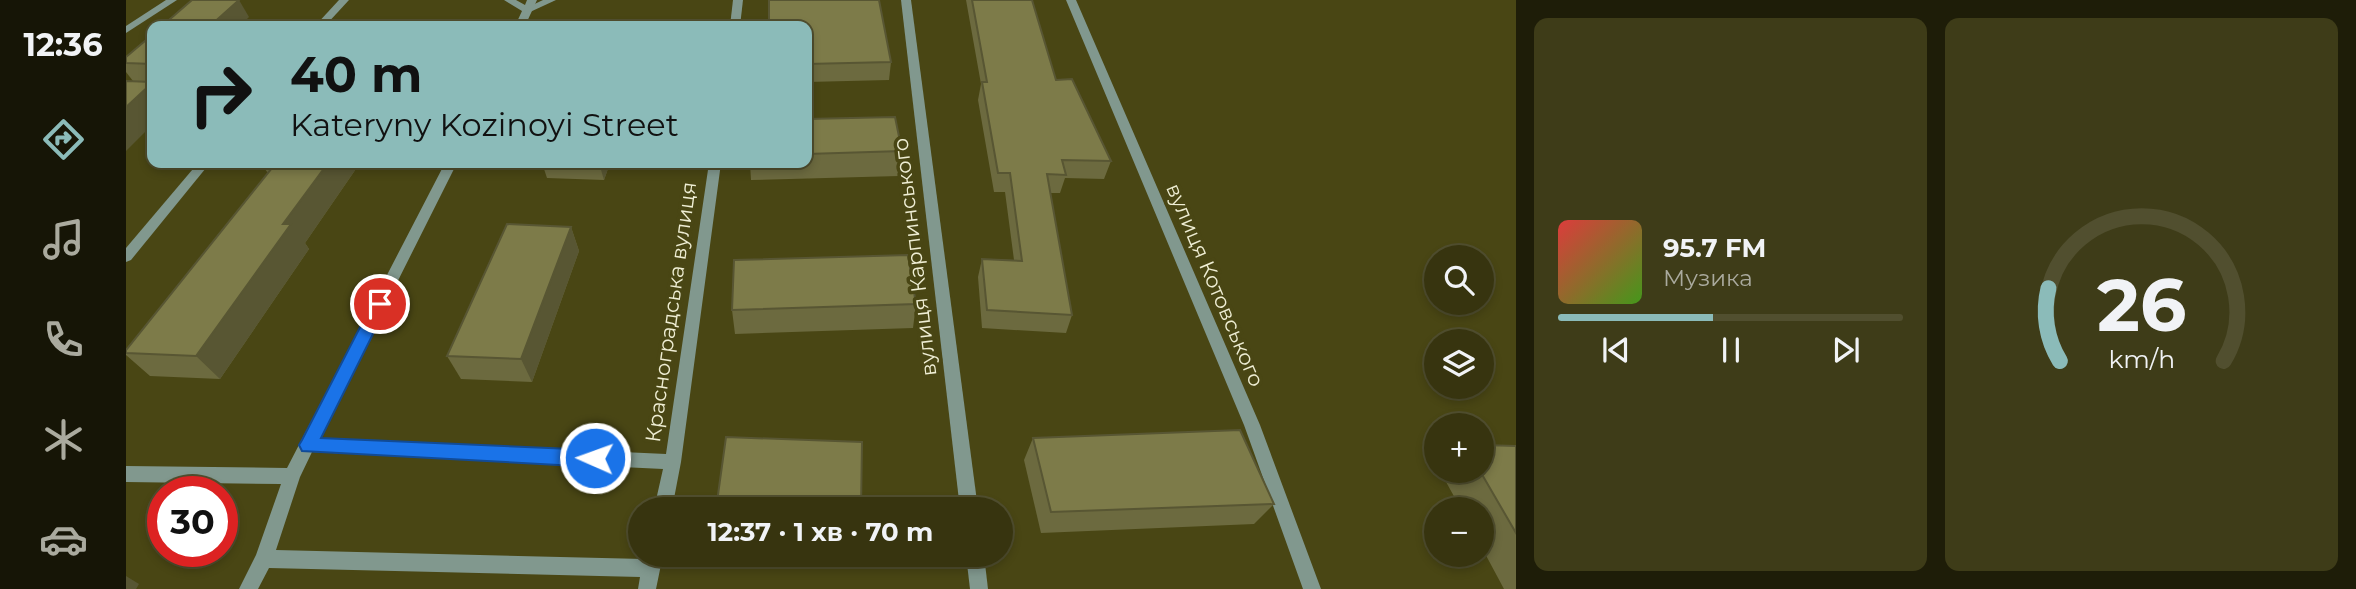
<!DOCTYPE html>
<html lang="uk">
<head>
<meta charset="utf-8">
<style>
	body { margin:0; font-family:Montserrat,sans-serif; background:#3e3c18; color:#f1f3f6; height:100vh; display:flex; flex-direction:column; font-size:26px; white-space:nowrap }
	* { box-sizing:border-box; margin:0 }
	p { font-size:23px; color:#aaaa9e }
	.icon { flex:none; width:38px; height:38px; fill:none; stroke:currentColor; stroke-width:2; stroke-linecap:round; stroke-linejoin:round }
	.map { position:relative; flex:1; overflow:hidden }
	.drawer { display:flex; flex-direction:column; gap:18px; padding:18px; background:#1e1d08; width:840px }
	.drawer>* { flex:none }
	.banner { position:absolute; left:21px; top:21px; width:665px; height:147px; border-radius:14px; box-shadow:0 4px 10px #0003,0 0 0 2px #514f2f; background:#8bbbb9; color:#111; overflow:hidden }
	.fabs { position:absolute; left:1298px; top:245px; display:grid; gap:14px }
	.fabs a { display:grid; place-items:center; width:70px; height:70px; border-radius:50%; background:#37340f; box-shadow:0 4px 10px #0003,0 0 0 2px #514f2f; font-size:35px }
	.speed { position:absolute; left:21px; top:476px; display:flex; gap:14px; font-size:35px; font-weight:700; text-align:center }
	.speed>* { display:grid; place-content:center; width:91px; height:91px; border-radius:50%; background:#37340f; box-shadow:0 4px 10px #0003,0 0 0 2px #514f2f; line-height:1 }
	.speed .limit { border:10px solid #d22; background:#fff; color:#111 }
	.pin { position:absolute; display:grid; place-items:center; width:60px; height:60px; color:#fff; margin:-30px; border:4px solid #fff; border-radius:50%; box-shadow:0 2px 7px #0007 }
	.me { position:absolute; width:77px; margin:-38px; rotate:272deg; stroke-linejoin:round; filter:drop-shadow(0 0 5px #0008) }
	.turn { display:flex; align-items:center; gap:24px; height:147px; padding:0 28px; font-size:32px }
	.turn .icon { width:91px; height:91px; stroke-width:2.5 }
	.turn b { display:block; font-size:49px; line-height:60px }
	.drawer .tile { flex:1; display:flex; flex-direction:column; justify-content:center; gap:10px; min-width:0; padding:0 24px; border-radius:14px; background:#3e3c18 }
	.drawer .dial { align-items:center; gap:0 }
	.dial svg { height:182px; overflow:visible; fill:none; stroke:#514f2f; stroke-width:7; stroke-linecap:round; text-anchor:middle }
	.dial text { fill:#f1f3f6; stroke:none }
	.song { display:flex; align-items:center; gap:21px }
	.cover { width:84px; height:84px; border-radius:10px; background:linear-gradient(135deg,hsl(0 70% 55%),hsl(100 70% 35%)) }
	.played { height:7px; border-radius:4px; background:linear-gradient(90deg,#8bbbb9 45%,#514f2f 45%) }
	.keys { display:flex; justify-content:space-around; direction:ltr }
	.drawer .tiles { flex:1; display:grid; gap:18px; grid-template-columns:repeat(2,1fr) }
	.trip { position:absolute; left:502px; top:497px; width:385px; height:70px; border-radius:35px; background:#37340f; box-shadow:0 4px 10px #0003,0 0 0 2px #514f2f; font-weight:700; line-height:70px; text-align:center }
	main { display:flex; flex:1; min-height:0 }
	.menu { display:flex; flex-direction:column; width:126px; justify-content:space-around; align-items:center; background:#161506; color:#aaaa9e }
	.menu .icon { width:49px; height:49px }
	.menu .active { color:#8bbbb9 }
	.menu b { font-size:32px; color:#f1f3f6 }
	.map>svg:first-child { display:block }
	.lines { fill:none; stroke-linecap:round; stroke-linejoin:round }
	.lane { fill:#81988e; fill-rule:evenodd }
	.street { fill:#81988e; fill-rule:evenodd }
	.wall { fill:#6c6a3f }
	.shaded-wall { fill:#585633 }
	.building { fill:#7d7b49; stroke:#585633; stroke-width:2 }
	.route { fill:#1a73e8; stroke:#114b97; stroke-width:2 }
	.labels { text-anchor:middle; stroke-width:7; stroke-linejoin:round; paint-order:stroke }
	.street-label { font-size:21px; fill:#efeed4; stroke:#494614 }
</style>
</head>
<body>
<main>
<nav class="menu">
<b>12:36</b>
<svg class="icon active" aria-label="directions" viewBox="0 0 24 24"><path d="M12 3l9 9-9 9-9-9zM9 14v-3h6M13 9l2 2-2 2"/></svg>
<svg class="icon" aria-label="music" viewBox="0 0 24 24"><path d="M9 18V5l10-2v13"/><circle cx="6" cy="18" r="3"/><circle cx="16" cy="16" r="3"/></svg>
<svg class="icon" aria-label="phone" viewBox="0 0 24 24"><path d="M5 4h4l2 5-3 2q2 4 5 5l2-3 5 2v4C11 20 4 13 5 4z"/></svg>
<svg class="icon" aria-label="climate" viewBox="0 0 24 24"><path d="M12 3v18M4 7l16 10M4 17L20 7"/></svg>
<svg class="icon" aria-label="car" viewBox="0 0 24 24"><path d="M5 17H2v-5l4-1 3-4h7l3 4 3 1v5h-3M9 17h6M6 11h13"/><circle cx="7" cy="17" r="2"/><circle cx="17" cy="17" r="2"/></svg>
</nav>
<div class="map">
<svg width="1390" height="589" viewBox="0 0 1390 589">
	<rect width="100%" height="100%" fill="#494614"/>
	<g class="lines">
		<path class="lane" d="M417,0H430L404,12L396,10Z"/>
		<g class="street">
			<path d="M40,0H51L0,33V26Z"/>
			<path d="M213,0H223L199,26H189Z"/>
			<path d="M378,0H390L399,5L401,0H411L399,26H389L396,11Z"/>
			<path d="M607,0H617L614,26H604Z"/>
			<path d="M775,0H785L852,509H834Z"/>
			<path d="M940,0H950L1134,425L1195,589H1177L1118,425Z"/>
			<path d="M72,163H84L5,260L0,262V248Z"/>
			<path d="M319,163H331L193,438L540,454L583,163H595L555,462L546,509H528L537,469L186,452L174,477L150,550L518,559L519,555H537L530,589H512L514,577L143,568L132,589H113L130,555L155,484L0,482V466L161,468Z"/>
			<path d="M840,555H858L862,589H844Z"/>
		</g>
	</g>
	<g class="wall">
		<path d="M840,0H906L930,80L985,161L978,179L939,178L934,193H924L946,315L940,333L856,328L852,277L856,259L888,260L879,192H868L852,100L855,84Z"/>
		<path d="M681,26L765,62L763,80L681,82Z"/>
		<path d="M26,35V82L7,81L0,72V57Z"/>
		<path d="M681,119L776,151L773,176L625,180L624,163H681Z"/>
		<path d="M142,163H234L179,243L183,249L94,379L24,376L0,355V350L142,173L138,168Z"/>
		<path d="M416,163H484L478,180L421,178Z"/>
		<path d="M445,227L453,251L406,382L335,379L321,356Z"/>
		<path d="M790,304L787,328L609,334L606,310Z"/>
		<path d="M907,438L1148,504L1128,524L915,533L898,460Z"/>
		<path d="M1390,446V589H1378L1356,548V509H1335L1314,471H1356Z"/>
	</g>
	<g class="shaded-wall">
		<path d="M113,0L123,17L114,26H84Z"/>
		<path d="M26,83V125L0,151V107Z"/>
		<path d="M202,163H234L179,243L183,249L94,379L70,356L157,224Z"/>
		<path d="M473,163H484L478,180Z"/>
		<path d="M445,227L453,251L406,382L395,359Z"/>
		<path d="M0,576L13,584L10,589H0Z"/>
	</g>
	<g class="building">
		<path d="M66,0H113L84,26H36Z"/>
		<path d="M643,0H753L765,62L681,64V26H643Z"/>
		<path d="M846,0H906L930,80L946,79L985,161L936,160L940,175L921,174L946,315L861,310L856,259L896,261L884,173H872L856,82H861Z"/>
		<path d="M26,35V64L0,63V57Z"/>
		<path d="M0,81L26,82V83L0,107Z"/>
		<path d="M769,117L776,151L681,154V119Z"/>
		<path d="M142,163H202L157,224H165L70,356L0,353V350L146,168H138Z"/>
		<path d="M381,224L445,227L395,359L321,356Z"/>
		<path d="M782,255L790,304L606,310L608,260Z"/>
		<path d="M1114,430L1148,504L925,512L907,438Z"/>
		<path d="M600,437L736,442L735,509H590Z"/>
		<path d="M1356,445L1390,446V533L1354,471H1356Z"/>
	</g>
	<path class="route" d="M254,298L262,304L195,438L469,450L476,452L478,458L476,464L469,467L176,451L173,445L176,440L248,300Z"/>
	<g class="labels">
		<g class="street-label">
			<text transform="translate(789 257) rotate(-97)" y="7">вулиця Карпинського</text>
			<text transform="translate(1089 285) rotate(67)" y="7">вулиця Котовського</text>
			<text transform="translate(545 312) rotate(-82)" y="7">Красноградська вулиця</text>
		</g>
	</g>
</svg>
<div class="fabs">
<a><svg class="icon" aria-label="search" viewBox="0 0 24 24"><circle cx="10" cy="10" r="6"/><path d="M15 15l6 6"/></svg></a>
<a><svg class="icon" aria-label="layers" viewBox="0 0 24 24"><path d="M12 4l9 5-9 5-9-5zM3 14l9 5 9-5"/></svg></a>
<a>+</a>
<a>−</a>
</div>
<div class="speed"><div class="limit">30</div></div>
<div class="pin" style="left:254px;top:304px;background:#d93025"><svg class="icon" aria-label="arrive" viewBox="0 0 24 24"><path d="M6 21V4h12l-3 4 3 4H6"/></svg></div>
<svg class="me" style="left:469px;top:458px" viewBox="-20 -20 40 40"><circle r="17" fill="#1a73e8" stroke="#fff" stroke-width="3"/><path d="M0-11L8 9 0 5-8 9z" fill="#fff"/></svg>
<div class="trip">12:37 · 1 хв · 70 m</div>
<div class="banner">
<div class="turn"><svg class="icon" aria-label="right" viewBox="0 0 24 24"><path d="M7 20v-9h11M14 6l5 5-5 5"/></svg><div><b>40 m</b>Kateryny Kozinoyi Street</div></div>
</div>
</div>
<section class="drawer">
<div class="tiles">
<div class="tile">
<div class="song"><i class="cover"></i><div><b>95.7 FM</b><p>Музика</p></div></div>
<div class="played"></div>
<div class="keys"><svg class="icon" aria-label="previous" viewBox="0 0 24 24"><path d="M18 5L8 12l10 7zM5 5v14"/></svg><svg class="icon" aria-label="pause" viewBox="0 0 24 24"><path d="M8 5v14M16 5v14"/></svg><svg class="icon" aria-label="next" viewBox="0 0 24 24"><path d="M6 5l10 7-10 7zM19 5v14"/></svg></div>
</div>
<div class="tile dial"><svg viewBox="0 0 100 80">
<path d="M14 69A42 42 0 1 1 86 69"/>
<path d="M14 69A42 42 0 0 1 9 37" stroke="#8bbbb9"/>
<text x="50" y="56" font-size="32" font-weight="700">26</text>
<text x="50" y="72" font-size="11">km/h</text>
</svg></div>
</div>
</section>
</main>
</body>
</html>
